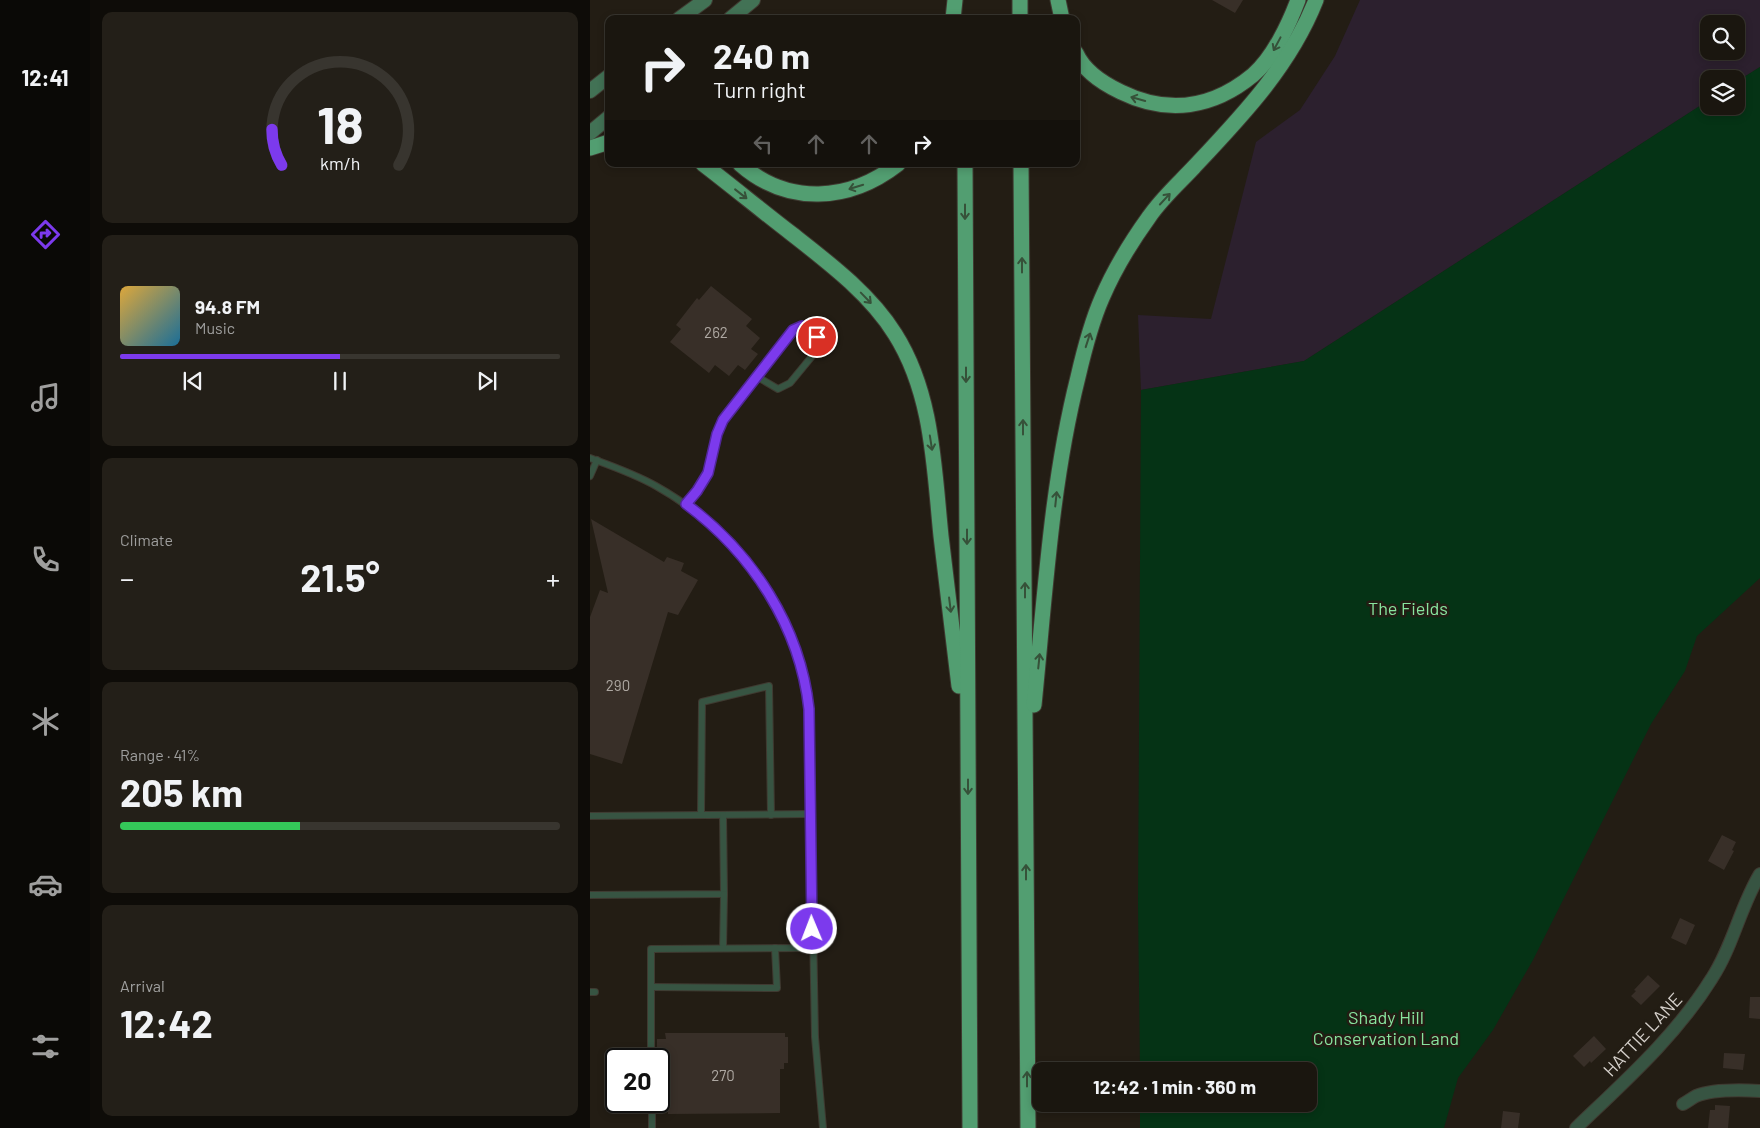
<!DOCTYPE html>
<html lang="en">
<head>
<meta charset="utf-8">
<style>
	body { margin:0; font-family:Barlow,sans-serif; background:#231f18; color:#f1f3f6; height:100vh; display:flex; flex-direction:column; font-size:19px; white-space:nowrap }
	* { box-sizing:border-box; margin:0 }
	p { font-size:16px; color:#9f9f9e }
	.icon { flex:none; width:28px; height:28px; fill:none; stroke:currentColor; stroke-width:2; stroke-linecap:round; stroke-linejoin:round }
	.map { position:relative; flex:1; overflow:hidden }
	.panel { display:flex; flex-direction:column; gap:12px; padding:12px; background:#0e0c08; width:500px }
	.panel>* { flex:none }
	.hud { position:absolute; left:15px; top:15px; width:475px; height:152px; border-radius:10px; box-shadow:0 2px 8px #0003,0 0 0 1px #38352f; background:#1a160f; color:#f1f3f6; overflow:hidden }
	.fabs { position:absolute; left:1110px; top:15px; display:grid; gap:10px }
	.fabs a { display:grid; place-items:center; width:45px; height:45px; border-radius:10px; background:#1a160f; box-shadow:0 2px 8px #0003,0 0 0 1px #38352f; font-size:25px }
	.speed { position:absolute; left:15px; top:1048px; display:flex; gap:10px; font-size:25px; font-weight:700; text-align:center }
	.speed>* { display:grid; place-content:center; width:65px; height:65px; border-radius:50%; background:#1a160f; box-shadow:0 2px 8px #0003,0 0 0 1px #38352f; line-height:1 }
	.speed .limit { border:2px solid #111; border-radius:8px; background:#fff; color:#111 }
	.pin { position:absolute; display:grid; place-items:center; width:42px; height:42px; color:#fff; margin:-21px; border:2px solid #fff; border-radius:50%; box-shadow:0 1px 5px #0007 }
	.me { position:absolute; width:55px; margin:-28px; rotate:359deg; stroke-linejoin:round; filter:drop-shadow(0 0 4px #0008) }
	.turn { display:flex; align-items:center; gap:18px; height:105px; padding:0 25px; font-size:22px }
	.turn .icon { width:65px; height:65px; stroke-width:2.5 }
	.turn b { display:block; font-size:35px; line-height:42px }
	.lanes { display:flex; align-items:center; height:48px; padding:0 25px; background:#0003; justify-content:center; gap:25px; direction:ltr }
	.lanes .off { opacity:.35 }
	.big { font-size:38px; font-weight:700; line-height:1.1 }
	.panel .tile { flex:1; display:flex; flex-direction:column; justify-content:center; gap:8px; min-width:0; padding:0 18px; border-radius:10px; background:#231f18 }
	.panel .dial { align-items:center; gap:0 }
	.dial svg { height:130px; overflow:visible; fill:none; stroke:#38352f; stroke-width:7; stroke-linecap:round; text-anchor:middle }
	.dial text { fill:#f1f3f6; stroke:none }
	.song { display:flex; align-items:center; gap:15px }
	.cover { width:60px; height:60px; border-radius:8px; background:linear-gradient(135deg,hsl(40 70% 55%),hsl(200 70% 35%)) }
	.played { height:5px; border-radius:2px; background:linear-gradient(90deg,#7c3aed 50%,#38352f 50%) }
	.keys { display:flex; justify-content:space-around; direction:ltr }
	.heat { display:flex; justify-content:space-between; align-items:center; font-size:28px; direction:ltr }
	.charge { height:8px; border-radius:4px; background:linear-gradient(90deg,#34c759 41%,#38352f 0) }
	.trip { position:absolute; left:442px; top:1062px; width:285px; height:50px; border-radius:10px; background:#1a160f; box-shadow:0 2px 8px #0003,0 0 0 1px #38352f; font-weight:700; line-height:50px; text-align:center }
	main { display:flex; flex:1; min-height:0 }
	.tabs { display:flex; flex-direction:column; width:90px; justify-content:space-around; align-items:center; background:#0a0906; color:#9f9f9e }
	.tabs .icon { width:35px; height:35px }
	.tabs .selected { color:#7c3aed }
	.tabs b { font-size:22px; color:#f1f3f6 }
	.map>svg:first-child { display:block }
	.commercial { fill:#2c202e; fill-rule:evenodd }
	.green { fill:#053315 }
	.building { fill:#382f28 }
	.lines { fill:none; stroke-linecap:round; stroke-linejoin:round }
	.service-casing { stroke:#3f3a31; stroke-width:8 }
	.minor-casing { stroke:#3f3a31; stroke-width:14 }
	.secondary-casing { stroke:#3f3a31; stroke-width:16 }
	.motorway-casing { stroke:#3f3a31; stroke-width:17 }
	.service { stroke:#375442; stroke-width:6 }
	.minor { stroke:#375442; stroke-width:12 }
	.secondary { stroke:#427255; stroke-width:14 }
	.motorway { stroke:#529e71; stroke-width:15 }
	.oneway { stroke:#365139 }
	.route-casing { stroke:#51269a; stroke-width:12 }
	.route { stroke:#7c3aed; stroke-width:9 }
	.labels { text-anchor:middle; stroke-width:5; stroke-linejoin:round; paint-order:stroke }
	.number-label { font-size:15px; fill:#aea8a2 }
	.park-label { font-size:18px; fill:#88e49e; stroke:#231d14 }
	.street-label { font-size:18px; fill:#d5d0cb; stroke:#231d14 }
</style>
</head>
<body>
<main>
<nav class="tabs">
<b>12:41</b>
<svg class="icon selected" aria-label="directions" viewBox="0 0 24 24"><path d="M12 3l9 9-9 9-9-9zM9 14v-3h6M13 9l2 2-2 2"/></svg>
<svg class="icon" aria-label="music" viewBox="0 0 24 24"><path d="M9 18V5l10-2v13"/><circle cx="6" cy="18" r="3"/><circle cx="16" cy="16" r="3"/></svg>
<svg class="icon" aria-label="phone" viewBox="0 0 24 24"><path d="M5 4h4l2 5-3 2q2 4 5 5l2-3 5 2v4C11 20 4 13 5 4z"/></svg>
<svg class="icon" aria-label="climate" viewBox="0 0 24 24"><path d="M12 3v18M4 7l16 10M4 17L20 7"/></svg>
<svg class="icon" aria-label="car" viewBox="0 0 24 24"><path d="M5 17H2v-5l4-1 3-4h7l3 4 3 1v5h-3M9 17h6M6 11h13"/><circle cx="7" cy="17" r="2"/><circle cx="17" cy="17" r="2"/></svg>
<svg class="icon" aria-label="filters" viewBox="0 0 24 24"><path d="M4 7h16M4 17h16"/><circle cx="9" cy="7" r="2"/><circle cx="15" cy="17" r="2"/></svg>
</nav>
<section class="panel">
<div class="tile dial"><svg viewBox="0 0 100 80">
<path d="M14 69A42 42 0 1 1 86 69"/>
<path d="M14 69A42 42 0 0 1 8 47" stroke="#7c3aed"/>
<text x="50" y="56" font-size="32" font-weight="700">18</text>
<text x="50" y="72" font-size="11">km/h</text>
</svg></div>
<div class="tile">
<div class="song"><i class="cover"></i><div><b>94.8 FM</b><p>Music</p></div></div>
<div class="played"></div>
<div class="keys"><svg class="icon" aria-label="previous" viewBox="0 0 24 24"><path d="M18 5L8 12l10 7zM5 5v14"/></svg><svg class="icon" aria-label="pause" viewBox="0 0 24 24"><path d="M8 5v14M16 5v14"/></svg><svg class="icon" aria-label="next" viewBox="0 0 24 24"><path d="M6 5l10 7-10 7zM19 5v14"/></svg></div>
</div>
<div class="tile"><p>Climate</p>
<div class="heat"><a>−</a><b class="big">21.5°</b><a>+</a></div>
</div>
<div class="tile"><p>Range · 41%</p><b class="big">205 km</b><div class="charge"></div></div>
<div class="tile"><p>Arrival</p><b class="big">12:42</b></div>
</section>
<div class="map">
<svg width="1170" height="1128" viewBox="0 0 1170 1128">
	<rect width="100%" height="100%" fill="#231d14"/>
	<path class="commercial" d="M770,0H1170V67L1146,82V79H1119V100L714,361L551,390L548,315L621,319L666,142L710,110L745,56ZM1119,24H1146V51H1119Z"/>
	<path class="green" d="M1170,67V578L1107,636L1095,671L1061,724L943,960L903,1030L868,1078L854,1128H550V1104H719V1071H550L548,903L551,390L714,361L1119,100V106H1146V82Z"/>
	<g class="building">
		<path d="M622,0H653L645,13Z"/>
		<path d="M121,286L162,319L156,326L170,338L161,349L168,354L155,370L148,365L139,376L125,365L119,373L80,342L91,329L86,325L107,298L109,300Z"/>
		<path d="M1,519L74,562L77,557L94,563L91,571L108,580L88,615L78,612L32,764L0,754V617L10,590L18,593Z"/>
		<path d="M1132,835L1146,842L1142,850L1144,851L1134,870L1118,861Z"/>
		<path d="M1090,918L1105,925L1096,945L1081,938Z"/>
		<path d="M1058,975L1070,986L1051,1005L1041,996L1046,991L1044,990Z"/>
		<path d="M1160,997H1170V1019L1159,1018Z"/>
		<path d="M75,1033H195V1037H198V1063H194V1069H190V1113L78,1114V1070H75V1065L69,1064V1059H67V1039H76Z"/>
		<path d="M1004,1036L1016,1049L1001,1063L1000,1061L994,1067L983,1056Z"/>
		<path d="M1134,1053L1155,1054L1153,1070L1133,1068Z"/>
		<path d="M1125,1105L1140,1106L1138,1128H1118L1120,1110H1125Z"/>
		<path d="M913,1111L930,1113L928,1128H911Z"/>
	</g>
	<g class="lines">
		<g class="service-casing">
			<g id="service">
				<path d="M0,458C22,466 45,474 66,486C148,532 208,614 219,709L225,1037L233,1128"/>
				<path d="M0,476L7,460"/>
				<path d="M96,504L107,491L117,473L127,434L133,420L203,330L213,326L227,337L228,349L200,383L188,389L166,376"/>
				<path d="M111,815L112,702L179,686L181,815"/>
				<path d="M0,816L220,814"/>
				<path d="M0,895L134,894L133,815"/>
				<path d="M133,948L134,894"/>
				<path d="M61,987L187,988L185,948"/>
				<path d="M0,992H5"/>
				<path d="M61,1059V949L223,948"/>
				<path d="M62,1101V1128"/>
			</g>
		</g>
		<g class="minor-casing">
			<g id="minor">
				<path d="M1093,1104C1097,1102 1102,1098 1106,1096C1123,1089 1152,1090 1170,1091"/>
				<path d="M986,1128C1035,1081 1086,1036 1122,978C1143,946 1150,907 1170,874"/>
			</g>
		</g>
		<g class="secondary-casing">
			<g id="secondary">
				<path d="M89,19L115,0"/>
				<path d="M140,19L163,0"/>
				<path d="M0,91L19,76"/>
				<path d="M0,133L19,117"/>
			</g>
		</g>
		<g class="motorway-casing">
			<g id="motorway">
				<path d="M430,0V19"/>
				<path d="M468,0L472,19"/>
				<path d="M363,19L365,0"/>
				<path d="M486,53C494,71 514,84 531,92C578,115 623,108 663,75C683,58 699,24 708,0"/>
				<path d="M0,148L19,142"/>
				<path d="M113,164C143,187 172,211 202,234C239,263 280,294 305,334C343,394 344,468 351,536C357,586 363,636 369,686"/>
				<path d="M150,164C198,206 259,202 308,164"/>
				<path d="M375,164L380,1128"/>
				<path d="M431,164L438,1128"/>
				<path d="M444,705C455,596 461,484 488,377C494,351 501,323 512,298C524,270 541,242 559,217C571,199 589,183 604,167C652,116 700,66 726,0"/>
			</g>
		</g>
		<use href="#service" class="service"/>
		<use href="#minor" class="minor"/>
		<use href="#secondary" class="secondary"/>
		<use href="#motorway" class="motorway"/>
	</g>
	<defs><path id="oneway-shaft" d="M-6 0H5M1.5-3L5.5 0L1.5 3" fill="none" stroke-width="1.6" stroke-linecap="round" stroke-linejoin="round" transform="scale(1.25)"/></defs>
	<g class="oneway">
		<use href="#oneway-shaft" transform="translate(687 44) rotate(118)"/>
		<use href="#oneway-shaft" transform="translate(548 99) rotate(-164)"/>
		<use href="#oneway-shaft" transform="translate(266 187) rotate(163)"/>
		<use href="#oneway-shaft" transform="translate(151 194) rotate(38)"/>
		<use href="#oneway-shaft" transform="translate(575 199) rotate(-47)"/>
		<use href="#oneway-shaft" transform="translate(375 212) rotate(90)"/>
		<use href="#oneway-shaft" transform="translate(432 265) rotate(-90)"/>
		<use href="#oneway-shaft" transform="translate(276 298) rotate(46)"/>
		<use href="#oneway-shaft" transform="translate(498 340) rotate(-72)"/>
		<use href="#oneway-shaft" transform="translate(376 375) rotate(90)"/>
		<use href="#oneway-shaft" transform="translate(433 427) rotate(-90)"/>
		<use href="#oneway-shaft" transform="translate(341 443) rotate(81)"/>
		<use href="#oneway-shaft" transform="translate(466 499) rotate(-84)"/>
		<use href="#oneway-shaft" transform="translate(377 537) rotate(90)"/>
		<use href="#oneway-shaft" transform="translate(435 590) rotate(-90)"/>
		<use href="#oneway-shaft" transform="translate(360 605) rotate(83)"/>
		<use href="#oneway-shaft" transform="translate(449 661) rotate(-84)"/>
		<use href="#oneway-shaft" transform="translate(378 787) rotate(90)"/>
		<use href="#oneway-shaft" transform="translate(436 872) rotate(-90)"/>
		<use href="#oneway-shaft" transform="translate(437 1079) rotate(-90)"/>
	</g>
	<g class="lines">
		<g class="route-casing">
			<path id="route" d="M222,929L219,709C210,626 162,553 96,504L107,491L118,473L127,434L133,420L203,330L212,326L227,337"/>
		</g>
		<use href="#route" class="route"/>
	</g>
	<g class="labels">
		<g class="number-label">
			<text x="126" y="338">262</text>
			<text x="28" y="691">290</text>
			<text x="133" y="1081">270</text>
		</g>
		<g class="park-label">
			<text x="818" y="615">The Fields</text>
			<text x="796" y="1024">Shady Hill<tspan x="796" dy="21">Conservation Land</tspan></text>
		</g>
		<g class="street-label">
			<text transform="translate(1053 1035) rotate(-47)" y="6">HATTIE LANE</text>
		</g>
	</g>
</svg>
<div class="fabs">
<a><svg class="icon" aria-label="search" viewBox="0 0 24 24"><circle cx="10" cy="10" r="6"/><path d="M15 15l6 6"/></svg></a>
<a><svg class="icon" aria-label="layers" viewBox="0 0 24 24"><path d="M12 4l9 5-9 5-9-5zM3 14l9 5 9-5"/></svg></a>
</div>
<div class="speed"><div class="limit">20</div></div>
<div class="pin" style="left:227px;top:337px;background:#d93025"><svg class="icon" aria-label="arrive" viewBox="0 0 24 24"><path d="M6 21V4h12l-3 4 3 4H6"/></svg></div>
<svg class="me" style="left:222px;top:929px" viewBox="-20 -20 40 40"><circle r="17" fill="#7c3aed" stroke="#fff" stroke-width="3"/><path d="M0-11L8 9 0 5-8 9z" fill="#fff"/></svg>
<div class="trip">12:42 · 1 min · 360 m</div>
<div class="hud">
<div class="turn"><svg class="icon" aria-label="right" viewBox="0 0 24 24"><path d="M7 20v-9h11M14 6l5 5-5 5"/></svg><div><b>240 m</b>Turn right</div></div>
<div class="lanes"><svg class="icon off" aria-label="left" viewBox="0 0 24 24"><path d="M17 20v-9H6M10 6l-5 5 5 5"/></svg><svg class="icon off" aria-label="ahead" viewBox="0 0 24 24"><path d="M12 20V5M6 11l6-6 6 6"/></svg><svg class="icon off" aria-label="ahead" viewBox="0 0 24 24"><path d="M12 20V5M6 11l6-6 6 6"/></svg><svg class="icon" aria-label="right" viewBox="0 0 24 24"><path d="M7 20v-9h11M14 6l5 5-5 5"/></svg></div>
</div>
</div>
</main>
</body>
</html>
